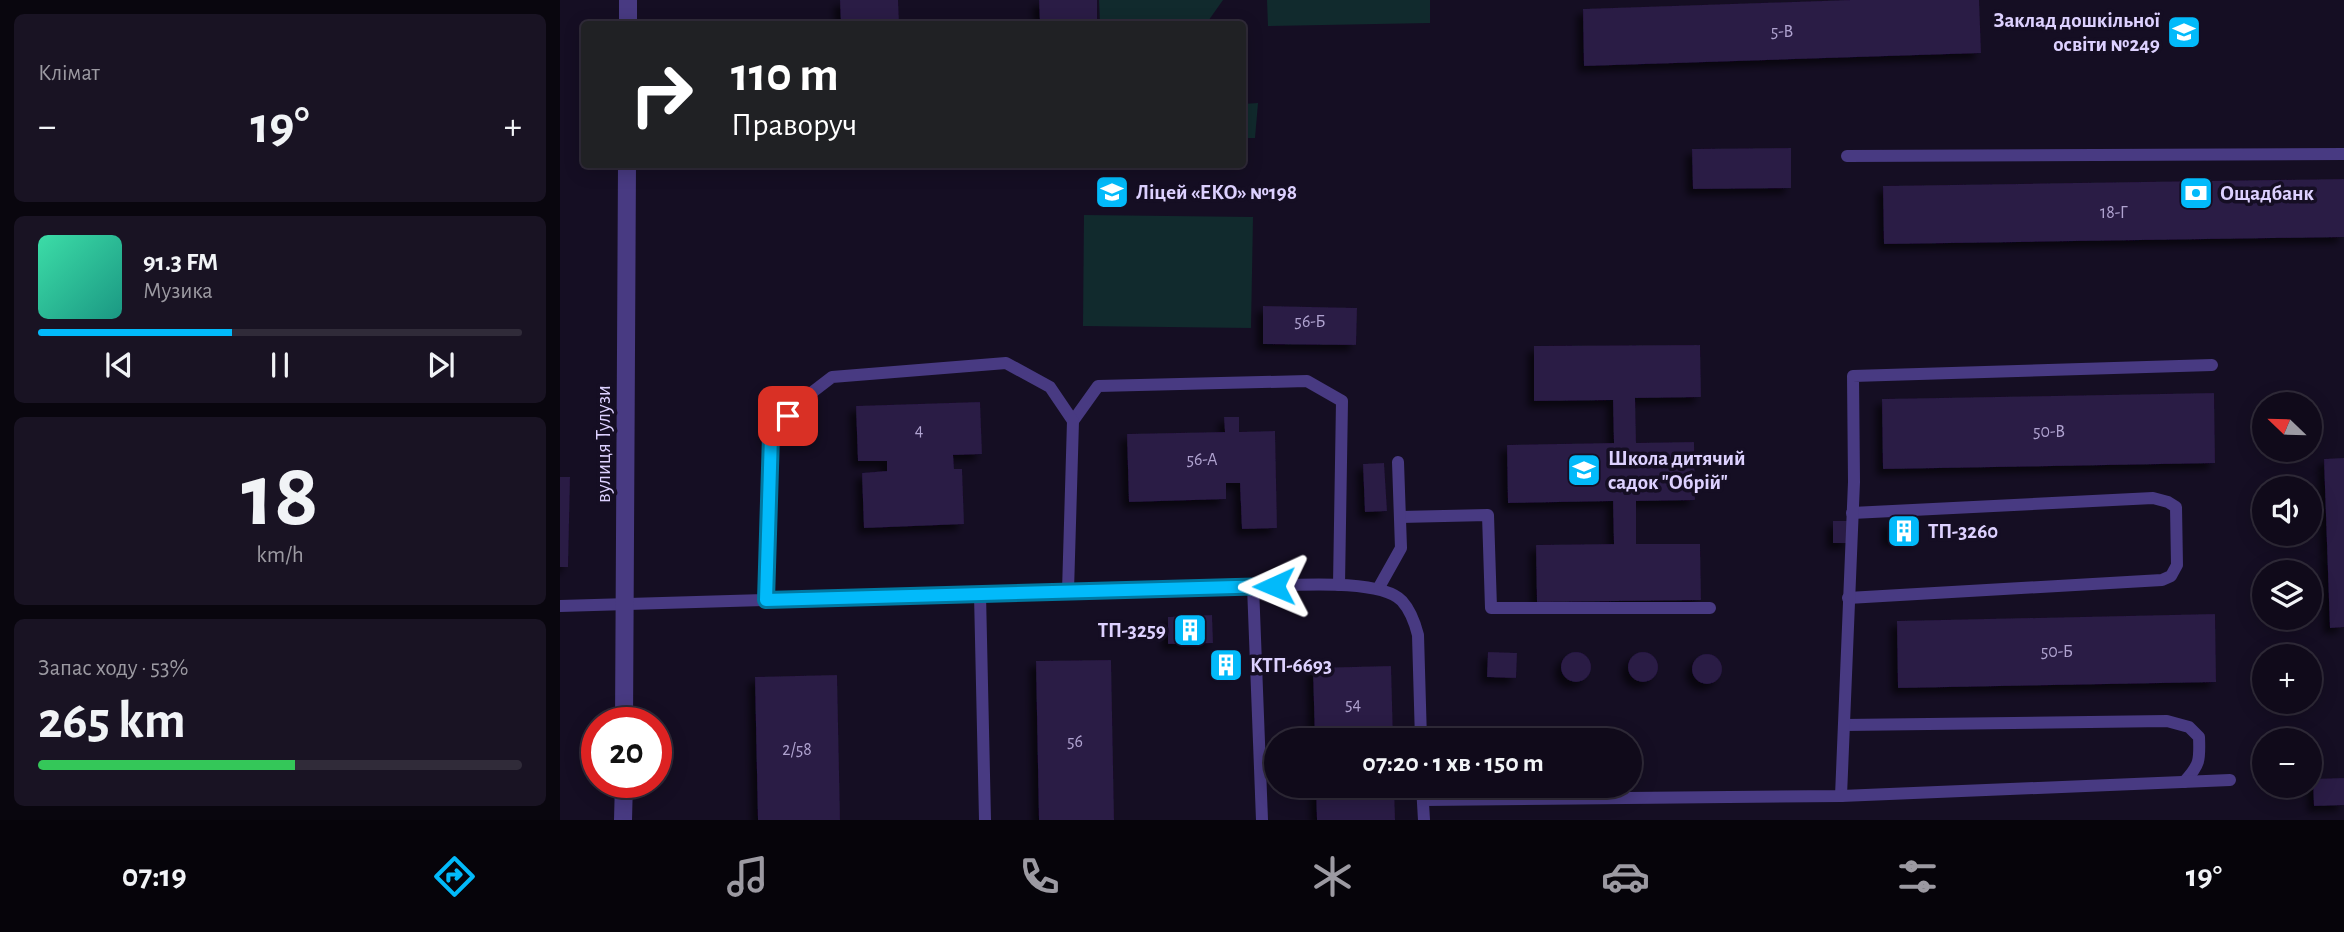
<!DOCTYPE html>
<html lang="uk">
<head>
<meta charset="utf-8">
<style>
	body { margin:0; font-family:"Alegreya Sans",sans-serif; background:#191323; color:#f1f3f6; height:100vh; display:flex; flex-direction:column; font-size:26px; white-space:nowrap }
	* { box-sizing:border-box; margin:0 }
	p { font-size:23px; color:#9c9aa2 }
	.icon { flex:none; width:38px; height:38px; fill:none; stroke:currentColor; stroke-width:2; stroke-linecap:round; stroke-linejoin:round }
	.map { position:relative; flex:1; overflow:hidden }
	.panel { display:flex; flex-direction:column; gap:14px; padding:14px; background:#09060e; width:560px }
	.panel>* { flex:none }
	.top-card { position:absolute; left:21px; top:21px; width:665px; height:147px; border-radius:7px; box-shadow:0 4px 18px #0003,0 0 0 2px #302b39; background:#202124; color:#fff; overflow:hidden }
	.needle { width:46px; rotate:293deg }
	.tools { position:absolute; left:1692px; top:392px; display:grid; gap:14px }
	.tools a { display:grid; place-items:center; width:70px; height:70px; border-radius:50%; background:#100a1a; box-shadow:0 4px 18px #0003,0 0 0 2px #302b39; font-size:35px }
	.speed { position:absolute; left:21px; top:707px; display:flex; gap:14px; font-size:35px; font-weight:700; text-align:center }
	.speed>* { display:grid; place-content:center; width:91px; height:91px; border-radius:50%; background:#100a1a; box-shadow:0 4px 18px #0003,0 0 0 2px #302b39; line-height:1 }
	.speed .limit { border:10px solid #d22; background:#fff; color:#111 }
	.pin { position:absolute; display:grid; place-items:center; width:60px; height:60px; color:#fff; margin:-30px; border-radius:14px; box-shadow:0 4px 10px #0006 }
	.me { position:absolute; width:77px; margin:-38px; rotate:269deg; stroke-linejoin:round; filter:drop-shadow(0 0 5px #0008) }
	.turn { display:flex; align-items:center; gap:24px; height:147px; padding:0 35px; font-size:32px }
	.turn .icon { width:91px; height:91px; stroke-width:2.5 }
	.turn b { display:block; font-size:49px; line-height:60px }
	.big { font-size:52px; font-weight:700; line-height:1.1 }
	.panel .widget { flex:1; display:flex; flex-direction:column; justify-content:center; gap:10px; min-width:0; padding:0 24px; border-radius:10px; background:#191323 }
	.panel .dial { align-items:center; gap:0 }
	.dial b { font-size:91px; line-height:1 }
	.song { display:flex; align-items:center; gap:21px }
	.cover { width:84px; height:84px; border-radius:10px; background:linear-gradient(135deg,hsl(160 70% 55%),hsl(170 70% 35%)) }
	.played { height:7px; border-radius:4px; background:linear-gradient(90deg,#02bafa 40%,#302b39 40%) }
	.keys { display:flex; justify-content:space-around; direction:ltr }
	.heat { display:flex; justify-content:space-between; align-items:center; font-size:38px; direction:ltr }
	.charge { height:10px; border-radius:5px; background:linear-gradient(90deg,#34c759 53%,#302b39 0) }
	.trip { position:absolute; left:704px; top:728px; width:378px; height:70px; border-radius:35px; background:#100a1a; box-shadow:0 4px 18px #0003,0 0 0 2px #302b39; font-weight:700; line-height:70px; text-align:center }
	.dock { display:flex; height:112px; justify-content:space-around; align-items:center; background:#06040a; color:#9c9aa2 }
	.dock .icon { width:49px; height:49px }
	.dock .active { color:#02bafa }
	.dock b { font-size:32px; color:#f1f3f6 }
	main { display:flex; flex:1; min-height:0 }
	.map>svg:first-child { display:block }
	.green { fill:#112a2d }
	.building { fill:#291a44; filter:url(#shadow) }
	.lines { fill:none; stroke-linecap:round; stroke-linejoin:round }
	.service { stroke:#483a82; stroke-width:12 }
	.tertiary { stroke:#483a82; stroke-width:18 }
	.route-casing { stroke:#0179a2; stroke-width:18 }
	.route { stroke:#02bafa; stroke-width:12 }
	.labels { text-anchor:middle; stroke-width:7; stroke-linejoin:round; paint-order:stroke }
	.number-label { font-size:18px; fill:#b0a3d0 }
	.poi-label { font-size:21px; font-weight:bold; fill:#ddd1ff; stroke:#150e23; text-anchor:start }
	.street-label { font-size:21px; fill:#ddd1ff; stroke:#150e23 }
</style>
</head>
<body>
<main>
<section class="panel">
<div class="widget"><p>Клімат</p>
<div class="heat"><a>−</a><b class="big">19°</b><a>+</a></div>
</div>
<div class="widget">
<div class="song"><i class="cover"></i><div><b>91.3 FM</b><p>Музика</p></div></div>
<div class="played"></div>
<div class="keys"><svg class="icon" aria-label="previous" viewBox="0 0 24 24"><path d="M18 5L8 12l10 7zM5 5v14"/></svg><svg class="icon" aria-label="pause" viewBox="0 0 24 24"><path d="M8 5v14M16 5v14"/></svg><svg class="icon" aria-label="next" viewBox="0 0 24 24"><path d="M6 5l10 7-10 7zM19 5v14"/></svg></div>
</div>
<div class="widget dial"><b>18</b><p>km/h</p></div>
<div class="widget"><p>Запас ходу · 53%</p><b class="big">265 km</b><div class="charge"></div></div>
</section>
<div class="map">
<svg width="1784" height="820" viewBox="0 0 1784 820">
	<defs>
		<filter id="shadow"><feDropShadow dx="-6" dy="6" stdDeviation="3.5" flood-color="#0009"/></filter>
	</defs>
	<rect width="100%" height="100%" fill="#150e23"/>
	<g class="green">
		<path d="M539,0H663L646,24H540Z"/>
		<path d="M707,0H870V23L708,26Z"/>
		<path d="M698,103L695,138H683V104Z"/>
		<path d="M524,215L693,217L691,328L523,326Z"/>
	</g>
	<g class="building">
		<path d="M280,0H338L339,24H281Z"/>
		<path d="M479,0H537V24H480Z"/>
		<path d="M1290,0H1419L1421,53L1024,66L1023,9Z"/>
		<path d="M1231,148V188L1133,189L1132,149Z"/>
		<path d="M1784,179V237L1324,244L1323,186Z"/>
		<path d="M703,306L797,308L796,345L703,344Z"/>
		<path d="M1140,345L1141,397L1075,398L1076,443L1134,442L1135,500L1076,501V544H1140L1141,600L977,602L976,545L1054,544L1053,501L948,503L947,445L1054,443L1053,400L974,401V346Z"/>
		<path d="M1654,393L1655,463L1323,469L1322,399Z"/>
		<path d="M420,402L422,454L393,455L394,469H402L404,524L304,528L302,473L327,471V461H298L296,406Z"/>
		<path d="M664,417H679V432L715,431L717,528L682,529L680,483H666V499L569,502L567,434L665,432Z"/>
		<path d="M1784,458V627L1770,628L1764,459Z"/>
		<path d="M824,463L827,511L805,512L803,464Z"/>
		<path d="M0,477H10L8,567H0Z"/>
		<path d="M1273,521H1288L1289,543H1273Z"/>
		<path d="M1328,521H1360V541L1328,540Z"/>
		<path d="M1655,614L1656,682L1338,688L1337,621Z"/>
		<path d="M652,615L653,643L608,644V617Z"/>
		<circle cx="1083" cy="667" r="15"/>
		<circle cx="1016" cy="667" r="15"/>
		<path d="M928,652L957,653L956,678L927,677Z"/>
		<circle cx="1147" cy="669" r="15"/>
		<path d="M675,657L676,673H657V658Z"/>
		<path d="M551,660L554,820H479L476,661Z"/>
		<path d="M831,666L833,740H755L753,668Z"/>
		<path d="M277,675L280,820H198L195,677Z"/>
		<path d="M1784,778V805L1754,806L1753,779Z"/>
		<path d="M756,786H834L835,820H757Z"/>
	</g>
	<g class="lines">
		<g class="service">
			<path d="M1287,156L1784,154"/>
			<path d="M513,421L538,386L747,381L782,401L779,585"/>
			<path d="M840,517L928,515L931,608H1150"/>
			<path d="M693,586L702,820"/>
			<path d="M818,589L841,548L838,462"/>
			<path d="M420,594L425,820"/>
			<path d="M1288,598L1602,580L1611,576L1617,565L1616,507L1608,502L1593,498L1292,513"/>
			<path d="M206,600L211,435L246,397L272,377L446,363L490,387L513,421L508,591"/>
			<path d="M0,606L693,586C725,586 820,577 842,601C851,611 855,623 858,635L861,740"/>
			<path d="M1284,725L1607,721L1629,727L1639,737C1640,760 1640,765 1624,782"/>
			<path d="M862,786L864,820"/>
			<path d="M1281,796L1294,482L1293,376L1652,365"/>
			<path d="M863,800L1281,796L1670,780"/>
		</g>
		<g class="tertiary">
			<path d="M68,24V0"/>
			<path d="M64,723L67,164"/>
			<path d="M63,820L64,782"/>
		</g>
	</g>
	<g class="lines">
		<g class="route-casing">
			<path id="route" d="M228,416L211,435L206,600L714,586"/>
		</g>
		<use href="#route" class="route"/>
	</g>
	<defs>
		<g id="school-square" transform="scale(1.75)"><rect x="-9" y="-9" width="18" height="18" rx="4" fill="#02bafa" stroke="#150e23"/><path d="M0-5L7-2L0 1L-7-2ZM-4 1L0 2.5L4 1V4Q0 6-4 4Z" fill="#fff"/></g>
		<g id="bank-square" transform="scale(1.75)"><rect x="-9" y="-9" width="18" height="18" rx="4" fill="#02bafa" stroke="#150e23"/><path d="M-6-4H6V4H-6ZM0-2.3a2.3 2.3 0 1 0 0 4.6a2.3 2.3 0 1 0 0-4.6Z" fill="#fff"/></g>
		<g id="building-square" transform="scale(1.75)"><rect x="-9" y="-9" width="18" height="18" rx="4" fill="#02bafa" stroke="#150e23"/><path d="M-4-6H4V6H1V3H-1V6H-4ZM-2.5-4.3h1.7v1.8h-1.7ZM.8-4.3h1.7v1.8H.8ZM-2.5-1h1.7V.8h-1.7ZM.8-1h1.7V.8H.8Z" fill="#fff"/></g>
	</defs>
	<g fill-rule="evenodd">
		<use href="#school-square" x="1624" y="32"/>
		<use href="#school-square" x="552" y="192"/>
		<use href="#bank-square" x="1636" y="193"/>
		<use href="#school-square" x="1024" y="470"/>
		<use href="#building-square" x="1344" y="531"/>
		<use href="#building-square" x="630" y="630"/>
		<use href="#building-square" x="666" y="665"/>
	</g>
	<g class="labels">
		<g class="number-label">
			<text x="1222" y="37">5-В</text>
			<text x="1554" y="218">18-Г</text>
			<text x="750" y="327">56-Б</text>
			<text x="359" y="436">4</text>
			<text x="1489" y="437">50-В</text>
			<text x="642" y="465">56-А</text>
			<text x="1497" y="657">50-Б</text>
			<text x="793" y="710">54</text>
			<text x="515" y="747">56</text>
			<text x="237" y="755">2/58</text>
		</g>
		<g class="poi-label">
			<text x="1600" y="27" text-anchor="end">Заклад дошкільної<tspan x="1600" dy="24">освіти №249</tspan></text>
			<text x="576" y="199">Ліцей «ЕКО» №198</text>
			<text x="1660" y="200">Ощадбанк</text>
			<text x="1048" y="465">Школа дитячий<tspan x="1048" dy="24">садок "Обрій"</tspan></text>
			<text x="1368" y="538">ТП-3260</text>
			<text x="606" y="637" text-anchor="end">ТП-3259</text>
			<text x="690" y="672">КТП-6693</text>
		</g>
		<g class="street-label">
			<text transform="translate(43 444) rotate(-90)" y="7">вулиця Тулузи</text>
		</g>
	</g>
</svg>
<div class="tools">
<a><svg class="needle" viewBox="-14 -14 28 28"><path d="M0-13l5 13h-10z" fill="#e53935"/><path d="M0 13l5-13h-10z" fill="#9c9aa2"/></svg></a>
<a><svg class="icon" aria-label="sound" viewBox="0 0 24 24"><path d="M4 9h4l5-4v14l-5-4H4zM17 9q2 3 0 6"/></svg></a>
<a><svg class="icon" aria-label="layers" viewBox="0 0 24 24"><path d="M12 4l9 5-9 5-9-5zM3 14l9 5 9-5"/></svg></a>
<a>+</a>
<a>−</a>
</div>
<div class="speed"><div class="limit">20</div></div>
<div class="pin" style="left:228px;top:416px;background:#d93025"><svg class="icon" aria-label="arrive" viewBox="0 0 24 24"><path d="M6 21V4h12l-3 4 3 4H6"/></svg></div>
<svg class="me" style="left:714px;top:586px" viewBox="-20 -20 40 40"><path d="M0-17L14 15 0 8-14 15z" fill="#02bafa" stroke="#fff" stroke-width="4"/></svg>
<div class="trip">07:20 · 1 хв · 150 m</div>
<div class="top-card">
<div class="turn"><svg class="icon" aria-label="right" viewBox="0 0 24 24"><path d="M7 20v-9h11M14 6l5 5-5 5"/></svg><div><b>110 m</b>Праворуч</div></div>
</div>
</div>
</main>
<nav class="dock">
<b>07:19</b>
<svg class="icon active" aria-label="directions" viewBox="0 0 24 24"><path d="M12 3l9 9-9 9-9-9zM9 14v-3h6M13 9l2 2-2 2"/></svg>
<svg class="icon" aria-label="music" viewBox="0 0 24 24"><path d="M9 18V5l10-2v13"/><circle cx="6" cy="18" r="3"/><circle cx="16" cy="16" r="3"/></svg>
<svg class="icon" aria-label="phone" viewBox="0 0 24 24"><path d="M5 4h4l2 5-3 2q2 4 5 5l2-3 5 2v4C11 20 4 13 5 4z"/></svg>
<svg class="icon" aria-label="climate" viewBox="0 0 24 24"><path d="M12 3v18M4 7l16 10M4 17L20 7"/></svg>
<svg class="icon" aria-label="car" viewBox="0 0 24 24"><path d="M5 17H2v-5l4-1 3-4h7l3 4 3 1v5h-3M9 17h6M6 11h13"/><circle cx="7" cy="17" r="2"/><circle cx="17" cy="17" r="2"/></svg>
<svg class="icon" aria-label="filters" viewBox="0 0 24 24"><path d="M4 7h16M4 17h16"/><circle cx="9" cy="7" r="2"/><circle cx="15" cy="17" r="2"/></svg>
<b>19°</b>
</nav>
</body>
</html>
